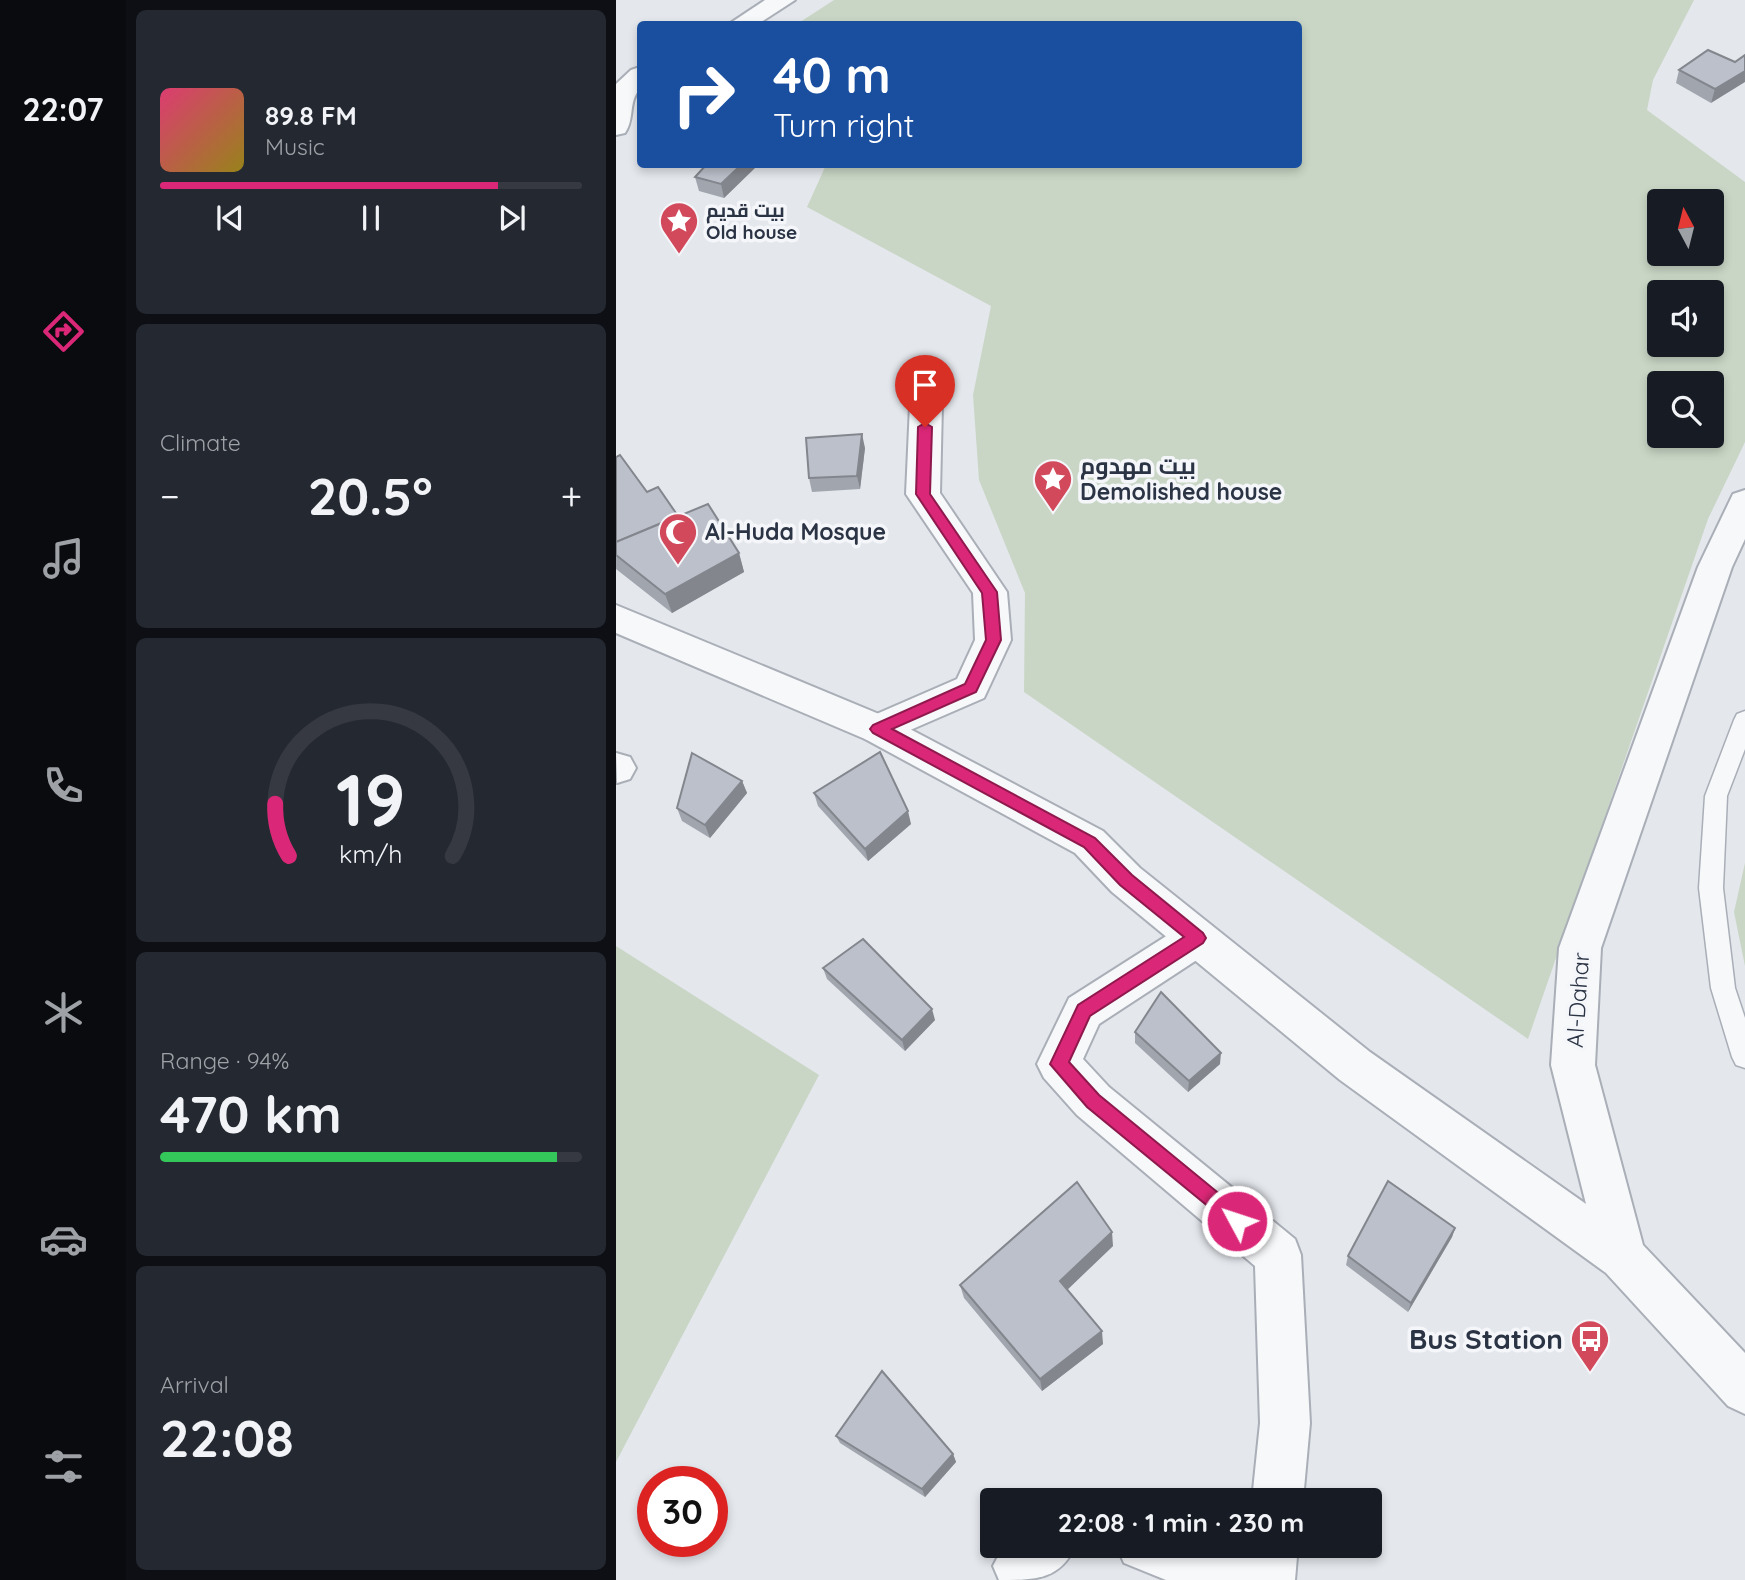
<!DOCTYPE html>
<html lang="en">
<head>
<meta charset="utf-8">
<style>
	body { margin:0; font-family:Quicksand,Cairo,sans-serif; background:#242831; color:#f1f3f6; height:100vh; display:flex; flex-direction:column; font-size:26px; white-space:nowrap }
	* { box-sizing:border-box; margin:0 }
	p { font-size:23px; color:#9ea1a6 }
	.icon { flex:none; width:38px; height:38px; fill:none; stroke:currentColor; stroke-width:2; stroke-linecap:round; stroke-linejoin:round }
	.map { position:relative; flex:1; overflow:hidden }
	.drawer { display:flex; flex-direction:column; gap:10px; padding:10px; background:#0d0f14; width:490px }
	.drawer>* { flex:none }
	.guide { position:absolute; left:21px; top:21px; width:665px; height:147px; border-radius:7px; box-shadow:0 4px 10px #0003; background:#1a4fa0; color:#fff; overflow:hidden }
	.needle { width:46px; rotate:353deg }
	.fabs { position:absolute; left:1031px; top:189px; display:grid; gap:14px }
	.fabs a { display:grid; place-items:center; width:77px; height:77px; border-radius:7px; background:#171b24; box-shadow:0 4px 10px #0003; font-size:35px }
	.speed { position:absolute; left:21px; top:1466px; display:flex; gap:14px; font-size:35px; font-weight:700; text-align:center }
	.speed>* { display:grid; place-content:center; width:91px; height:91px; border-radius:50%; background:#171b24; box-shadow:0 4px 10px #0003; line-height:1 }
	.speed .limit { border:10px solid #d22; background:#fff; color:#111 }
	.pin { position:absolute; display:grid; place-items:center; width:60px; height:60px; color:#fff; margin:-72px -30px; border-radius:50% 50% 50% 0; rotate:-45deg; box-shadow:0 0 7px #0007 }
	.pin .icon { rotate:45deg }
	.me { position:absolute; width:77px; margin:-38px; rotate:310deg; stroke-linejoin:round; filter:drop-shadow(0 0 5px #0008) }
	.turn { display:flex; align-items:center; gap:24px; height:147px; padding:0 21px; font-size:32px }
	.turn .icon { width:91px; height:91px; stroke-width:2.5 }
	.turn b { display:block; font-size:49px; line-height:60px }
	.big { font-size:52px; font-weight:800; line-height:1.1 }
	.drawer .tile { flex:1; display:flex; flex-direction:column; justify-content:center; gap:10px; min-width:0; padding:0 24px; border-radius:10px; background:#242831 }
	.drawer .dial { align-items:center; gap:0 }
	.dial svg { height:182px; overflow:visible; fill:none; stroke:#363941; stroke-width:7; stroke-linecap:round; text-anchor:middle }
	.dial text { fill:#f1f3f6; stroke:none }
	.song { display:flex; align-items:center; gap:21px }
	.cover { width:84px; height:84px; border-radius:10px; background:linear-gradient(135deg,hsl(340 70% 55%),hsl(50 70% 35%)) }
	.played { height:7px; border-radius:4px; background:linear-gradient(90deg,#db2777 80%,#363941 80%) }
	.keys { display:flex; justify-content:space-around; direction:ltr }
	.heat { display:flex; justify-content:space-between; align-items:center; font-size:38px; direction:ltr }
	.charge { height:10px; border-radius:5px; background:linear-gradient(90deg,#34c759 94%,#363941 0) }
	.trip { position:absolute; left:364px; top:1488px; width:402px; height:70px; border-radius:7px; background:#171b24; box-shadow:0 4px 10px #0003; font-weight:800; line-height:70px; text-align:center }
	main { display:flex; flex:1; min-height:0 }
	.tabs { display:flex; flex-direction:column; width:126px; justify-content:space-around; align-items:center; background:#090b0e; color:#9ea1a6 }
	.tabs .icon { width:49px; height:49px }
	.tabs .selected { color:#db2777 }
	.tabs b { font-size:32px; color:#f1f3f6 }
	.map>svg:first-child { display:block }
	.green { fill:#c9d6c5; fill-rule:evenodd }
	.lines { fill:none; stroke-linecap:round; stroke-linejoin:round }
	.service-casing { stroke:#a9aeb7; stroke-width:3 }
	.minor-casing { stroke:#a9aeb7; stroke-width:4 }
	.tertiary-casing { stroke:#a9aeb7; stroke-width:4 }
	.service { fill:#f7f8fa; fill-rule:evenodd }
	.minor { fill:#f7f8fa; fill-rule:evenodd }
	.tertiary { fill:#f7f8fa; fill-rule:evenodd }
	.wall { fill:#a1a5ae }
	.shaded-wall { fill:#83868d }
	.building { fill:#bbc0ca; stroke:#83868d; stroke-width:2 }
	.route { fill:#db2777; stroke:#8e194d; stroke-width:2 }
	.labels { text-anchor:middle; stroke-width:7; stroke-linejoin:round; paint-order:stroke }
	.far-poi-label { font-size:19px; font-weight:bold; fill:#2b3445; stroke:#f4f6f9; text-anchor:start }
	.poi-label { font-size:23px; font-weight:bold; fill:#2b3445; stroke:#f4f6f9; text-anchor:start }
	.street-label { font-size:23px; fill:#2b3445; stroke:#f4f6f9 }
	.near-poi-label { font-size:28px; font-weight:bold; fill:#2b3445; stroke:#f4f6f9; text-anchor:end }
</style>
</head>
<body>
<main>
<nav class="tabs">
<b>22:07</b>
<svg class="icon selected" aria-label="directions" viewBox="0 0 24 24"><path d="M12 3l9 9-9 9-9-9zM9 14v-3h6M13 9l2 2-2 2"/></svg>
<svg class="icon" aria-label="music" viewBox="0 0 24 24"><path d="M9 18V5l10-2v13"/><circle cx="6" cy="18" r="3"/><circle cx="16" cy="16" r="3"/></svg>
<svg class="icon" aria-label="phone" viewBox="0 0 24 24"><path d="M5 4h4l2 5-3 2q2 4 5 5l2-3 5 2v4C11 20 4 13 5 4z"/></svg>
<svg class="icon" aria-label="climate" viewBox="0 0 24 24"><path d="M12 3v18M4 7l16 10M4 17L20 7"/></svg>
<svg class="icon" aria-label="car" viewBox="0 0 24 24"><path d="M5 17H2v-5l4-1 3-4h7l3 4 3 1v5h-3M9 17h6M6 11h13"/><circle cx="7" cy="17" r="2"/><circle cx="17" cy="17" r="2"/></svg>
<svg class="icon" aria-label="filters" viewBox="0 0 24 24"><path d="M4 7h16M4 17h16"/><circle cx="9" cy="7" r="2"/><circle cx="15" cy="17" r="2"/></svg>
</nav>
<section class="drawer">
<div class="tile">
<div class="song"><i class="cover"></i><div><b>89.8 FM</b><p>Music</p></div></div>
<div class="played"></div>
<div class="keys"><svg class="icon" aria-label="previous" viewBox="0 0 24 24"><path d="M18 5L8 12l10 7zM5 5v14"/></svg><svg class="icon" aria-label="pause" viewBox="0 0 24 24"><path d="M8 5v14M16 5v14"/></svg><svg class="icon" aria-label="next" viewBox="0 0 24 24"><path d="M6 5l10 7-10 7zM19 5v14"/></svg></div>
</div>
<div class="tile"><p>Climate</p>
<div class="heat"><a>−</a><b class="big">20.5°</b><a>+</a></div>
</div>
<div class="tile dial"><svg viewBox="0 0 100 80">
<path d="M14 69A42 42 0 1 1 86 69"/>
<path d="M14 69A42 42 0 0 1 8 46" stroke="#db2777"/>
<text x="50" y="56" font-size="32" font-weight="700">19</text>
<text x="50" y="72" font-size="11">km/h</text>
</svg></div>
<div class="tile"><p>Range · 94%</p><b class="big">470 km</b><div class="charge"></div></div>
<div class="tile"><p>Arrival</p><b class="big">22:08</b></div>
</section>
<div class="map">
<svg width="1129" height="1580" viewBox="0 0 1129 1580">
	<rect width="100%" height="100%" fill="#e4e7ec"/>
	<g class="green">
		<path d="M218,0H1078L1037,80L1031,110L1129,182V442L1092,519L912,1039L408,692L409,593L363,480L357,395L375,306L191,207L210,165L682,164V24H181ZM1043,201H1096V254H1043ZM1043,292H1096V345H1043ZM1043,383H1096V436H1043Z"/>
		<path d="M1129,863V966L1118,912Z"/>
		<path d="M0,946L203,1075L0,1462Z"/>
	</g>
	<g class="lines">
		<g class="service-casing">
			<path id="service" d="M1129,711V749L1111,796L1107,888L1119,988L1129,1018V1068L1120,1065L1116,1057L1095,988L1083,888L1089,796L1118,720L1121,714Z"/>
		</g>
		<g class="minor-casing">
			<g id="minor">
				<path d="M149,0H179L142,24H113Z"/>
				<path d="M24,67V89C12,101 19,119 9,133L0,135V84L15,70Z"/>
				<path d="M310,395L321,398L326,405L324,493L391,592L395,640L368,698L262,744L249,739L243,729L249,719L341,679L359,640L357,593L290,494L294,405L299,398Z"/>
				<path d="M0,753L14,757L20,768L14,779L1,783Z"/>
				<path d="M581,920L596,926L602,938L596,950L483,1024L467,1059L493,1087L679,1239L685,1255L694,1423L687,1500H636L644,1423L639,1266L461,1115L428,1078L421,1064L453,998L566,926Z"/>
				<path d="M388,1545H460C444,1580 420,1580 383,1580L377,1566Z"/>
				<path d="M500,1545H595L629,1558L630,1545H682L679,1580H550L508,1563Z"/>
			</g>
		</g>
		<g class="tertiary-casing">
			<path id="tertiary" d="M1129,490V539L1116,567L985,948L979,1065L1027,1245L1129,1353V1414L1112,1406L990,1273L724,1080L496,892L459,853L249,739L0,633V605L275,719L487,831L524,868L754,1052L970,1204L935,1065L943,948L1082,567L1117,494Z"/>
		</g>
		<use href="#service" class="service"/>
		<use href="#minor" class="minor"/>
		<use href="#tertiary" class="tertiary"/>
	</g>
	<g class="wall">
		<path d="M1119,62L1095,103L1060,83L1063,70Z"/>
		<path d="M143,164L108,198L83,191L79,177Z"/>
		<path d="M249,448L244,489L196,492L193,478Z"/>
		<path d="M0,457L31,492L62,516L123,553L128,572L56,613L0,569Z"/>
		<path d="M126,781L131,793L94,838L66,821L61,808Z"/>
		<path d="M198,793L295,824L252,861L202,806Z"/>
		<path d="M207,968L319,1020L289,1051L211,979Z"/>
		<path d="M519,1032L604,1064L572,1092L519,1043Z"/>
		<path d="M839,1228L836,1237L792,1312L730,1265L732,1256Z"/>
		<path d="M497,1246L451,1289L487,1344L426,1391L348,1298L344,1285Z"/>
		<path d="M220,1436L337,1454L340,1462L309,1497L224,1443Z"/>
	</g>
	<g class="shaded-wall">
		<path d="M1129,71V82L1095,103L1099,89Z"/>
		<path d="M126,164H143L108,198L105,184Z"/>
		<path d="M246,434L249,448L244,489L241,476Z"/>
		<path d="M123,553L128,572L56,613L49,594Z"/>
		<path d="M126,781L131,793L94,838L89,825Z"/>
		<path d="M292,811L295,824L252,861L249,849Z"/>
		<path d="M316,1009L319,1020L289,1051L286,1040Z"/>
		<path d="M605,1053L604,1064L572,1092L573,1081Z"/>
		<path d="M839,1228L836,1237L792,1312L795,1303Z"/>
		<path d="M496,1232L497,1246L447,1294L444,1281Z"/>
		<path d="M486,1331L487,1344L426,1391L424,1379Z"/>
		<path d="M337,1454L340,1462L309,1497L306,1489Z"/>
	</g>
	<g class="building">
		<path d="M1092,50L1119,62L1129,55V71L1099,89L1063,70Z"/>
		<path d="M91,164H126L105,184L79,177Z"/>
		<path d="M246,434L241,476L193,478L190,438Z"/>
		<path d="M4,455L31,492L42,487L62,516L0,542V457Z"/>
		<path d="M92,504L123,553L49,594L0,555V542Z"/>
		<path d="M264,752L292,811L249,849L198,793Z"/>
		<path d="M76,753L126,781L89,825L61,808Z"/>
		<path d="M247,939L316,1009L286,1040L207,968Z"/>
		<path d="M545,992L605,1053L573,1081L519,1032Z"/>
		<path d="M772,1181L839,1228L795,1303L732,1256Z"/>
		<path d="M461,1182L496,1232L444,1281L486,1331L424,1379L344,1285Z"/>
		<path d="M266,1371L337,1454L306,1489L220,1436Z"/>
	</g>
	<path class="route" d="M309,423L316,427L314,494L381,592L385,640L360,692L276,729L479,838L516,875L587,933L590,938L587,943L474,1016L453,1062L483,1095L628,1214L630,1221L628,1227L621,1230L471,1107L434,1064L462,1005L568,937L504,885L468,847L257,733L254,729L257,725L349,684L370,640L366,593L300,494L302,427Z"/>
	<defs>
		<g id="sight-pin" transform="scale(2.0125)"><path d="M0 17L-7.5 6A9.5 9.5 0 1 1 7.5 6Z" fill="#d1495b" stroke="#f4f6f9"/><path d="M0-6L1.8-2.2L6-1.7L2.9 1.2L3.7 5.4L0 3.3L-3.7 5.4L-2.9 1.2L-6-1.7L-1.8-2.2Z" fill="#fff"/></g>
		<g id="mosque-pin" transform="scale(2.0125)"><path d="M0 17L-7.5 6A9.5 9.5 0 1 1 7.5 6Z" fill="#d1495b" stroke="#f4f6f9"/><path d="M3.5-4.9A6 6 0 1 0 3.5 4.9A5 5 0 1 1 3.5-4.9Z" fill="#fff"/></g>
		<g id="bus-pin" transform="scale(2.0125)"><path d="M0 17L-7.5 6A9.5 9.5 0 1 1 7.5 6Z" fill="#d1495b" stroke="#f4f6f9"/><path d="M-5-6H5V4H4V6H2V4H-2V6H-4V4H-5ZM-3.5-4V0h7V-4ZM-3.5 1.2v1.5H-2V1.2ZM2 1.2v1.5H3.5V1.2Z" fill="#fff"/></g>
	</defs>
	<g fill-rule="evenodd">
		<use href="#sight-pin" x="63" y="221"/>
		<use href="#sight-pin" x="437" y="479"/>
		<use href="#mosque-pin" x="62" y="532"/>
		<use href="#bus-pin" x="974" y="1339"/>
	</g>
	<g class="labels">
		<g class="far-poi-label">
			<text x="90" y="217">بيت قديم<tspan x="90" dy="22">Old house</tspan></text>
		</g>
		<g class="poi-label">
			<text x="464" y="474">بيت مهدوم<tspan x="464" dy="26">Demolished house</tspan></text>
			<text x="89" y="540">Al-Huda Mosque</text>
		</g>
		<g class="street-label">
			<text transform="translate(962 1000) rotate(-86)" y="8">Al-Dahar</text>
		</g>
		<g class="near-poi-label">
			<text x="947" y="1349">Bus Station</text>
		</g>
	</g>
</svg>
<div class="fabs">
<a><svg class="needle" viewBox="-14 -14 28 28"><path d="M0-13l5 13h-10z" fill="#e53935"/><path d="M0 13l5-13h-10z" fill="#9ea1a6"/></svg></a>
<a><svg class="icon" aria-label="sound" viewBox="0 0 24 24"><path d="M4 9h4l5-4v14l-5-4H4zM17 9q2 3 0 6"/></svg></a>
<a><svg class="icon" aria-label="search" viewBox="0 0 24 24"><circle cx="10" cy="10" r="6"/><path d="M15 15l6 6"/></svg></a>
</div>
<div class="speed"><div class="limit">30</div></div>
<div class="pin" style="left:309px;top:427px;background:#d93025"><svg class="icon" aria-label="arrive" viewBox="0 0 24 24"><path d="M6 21V4h12l-3 4 3 4H6"/></svg></div>
<svg class="me" style="left:621px;top:1221px" viewBox="-20 -20 40 40"><circle r="17" fill="#db2777" stroke="#fff" stroke-width="3"/><path d="M0-11L8 9 0 5-8 9z" fill="#fff"/></svg>
<div class="trip">22:08 · 1 min · 230 m</div>
<div class="guide">
<div class="turn"><svg class="icon" aria-label="right" viewBox="0 0 24 24"><path d="M7 20v-9h11M14 6l5 5-5 5"/></svg><div><b>40 m</b>Turn right</div></div>
</div>
</div>
</main>
</body>
</html>
